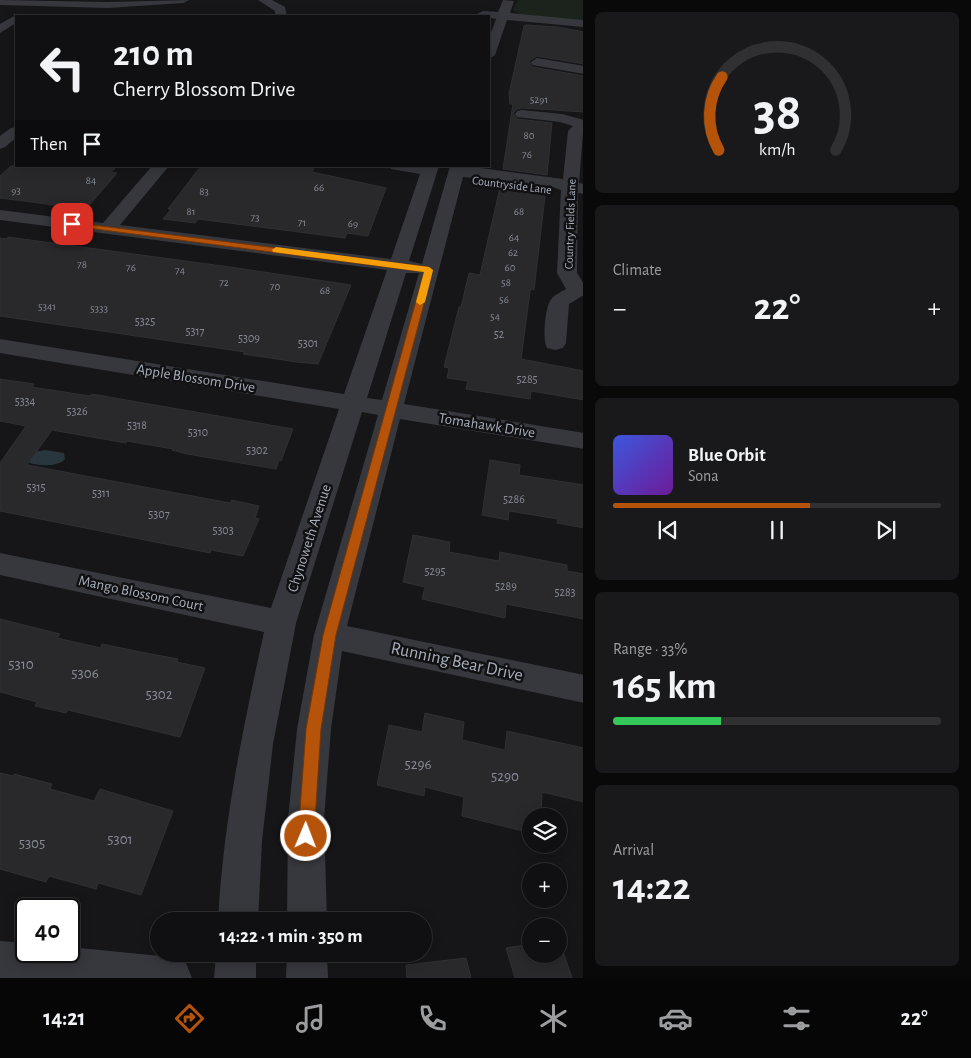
<!DOCTYPE html>
<html lang="en">
<head>
<meta charset="utf-8">
<style>
	body { margin:0; font-family:"Alegreya Sans",sans-serif; background:#19191b; color:#f1f3f6; height:100vh; display:flex; flex-direction:column; font-size:19px; white-space:nowrap }
	* { box-sizing:border-box; margin:0 }
	p { font-size:16px; color:#9c9d9f }
	.icon { flex:none; width:28px; height:28px; fill:none; stroke:currentColor; stroke-width:2; stroke-linecap:round; stroke-linejoin:round }
	.map { position:relative; flex:1; overflow:hidden }
	.drawer { display:flex; flex-direction:column; gap:12px; padding:12px; background:#09090a; width:388px }
	.drawer>* { flex:none }
	.guide { position:absolute; left:15px; top:15px; width:475px; height:152px; border-radius:0px; box-shadow:0 2px 12px #0003,0 0 0 1px #303032; background:#101012; color:#f1f3f6; overflow:hidden }
	.buttons { position:absolute; left:522px; top:808px; display:grid; gap:10px }
	.buttons a { display:grid; place-items:center; width:45px; height:45px; border-radius:50%; background:#101012; box-shadow:0 2px 12px #0003,0 0 0 1px #303032; font-size:25px }
	.speed { position:absolute; left:15px; top:898px; display:flex; gap:10px; font-size:25px; font-weight:700; text-align:center }
	.speed>* { display:grid; place-content:center; width:65px; height:65px; border-radius:50%; background:#101012; box-shadow:0 2px 12px #0003,0 0 0 1px #303032; line-height:1 }
	.speed .limit { border:2px solid #111; border-radius:8px; background:#fff; color:#111 }
	.pin { position:absolute; display:grid; place-items:center; width:42px; height:42px; color:#fff; margin:-21px; border-radius:10px; box-shadow:0 2px 8px #0006 }
	.me { position:absolute; width:55px; margin:-28px; rotate:1deg; stroke-linejoin:round; filter:drop-shadow(0 0 4px #0008) }
	.turn { display:flex; align-items:center; gap:18px; height:105px; padding:0 15px; font-size:22px }
	.turn .icon { width:65px; height:65px; stroke-width:2.5 }
	.turn b { display:block; font-size:35px; line-height:42px }
	.then { display:flex; align-items:center; height:48px; padding:0 15px; background:#0003; gap:10px; font-size:19px }
	.big { font-size:38px; font-weight:600; line-height:1.1 }
	.drawer .card { flex:1; display:flex; flex-direction:column; justify-content:center; gap:8px; min-width:0; padding:0 18px; border-radius:8px; background:#19191b }
	.drawer .dial { align-items:center; gap:0 }
	.dial svg { height:130px; overflow:visible; fill:none; stroke:#303032; stroke-width:7; stroke-linecap:round; text-anchor:middle }
	.dial text { fill:#f1f3f6; stroke:none }
	.song { display:flex; align-items:center; gap:15px }
	.cover { width:60px; height:60px; border-radius:8px; background:linear-gradient(135deg,hsl(230 70% 55%),hsl(280 70% 35%)) }
	.played { height:5px; border-radius:2px; background:linear-gradient(90deg,#b45309 60%,#303032 60%) }
	.keys { display:flex; justify-content:space-around; direction:ltr }
	.heat { display:flex; justify-content:space-between; align-items:center; font-size:28px; direction:ltr }
	.charge { height:8px; border-radius:4px; background:linear-gradient(90deg,#34c759 33%,#303032 0) }
	.trip { position:absolute; left:150px; top:912px; width:282px; height:50px; border-radius:25px; background:#101012; box-shadow:0 2px 12px #0003,0 0 0 1px #303032; font-weight:600; line-height:50px; text-align:center }
	.dock { display:flex; height:80px; justify-content:space-around; align-items:center; background:#060607; color:#9c9d9f }
	.dock .icon { width:35px; height:35px }
	.dock .selected { color:#b45309 }
	.dock b { font-size:22px; color:#f1f3f6 }
	main { display:flex; flex:1; min-height:0 }
	.map>svg:first-child { display:block }
	.green { fill:#1b231c }
	.water { fill:#2a363d }
	.building { fill:#29292c; stroke:#2f3034 }
	.lines { fill:none; stroke-linecap:round; stroke-linejoin:round }
	.minor { fill:#36383d; fill-rule:evenodd }
	.route { fill:#b45309; stroke:#753606 }
	.slow { fill:#f59e0b }
	.labels { text-anchor:middle; stroke-width:5; stroke-linejoin:round; paint-order:stroke }
	.far-number-label { font-size:11px; fill:#868b95 }
	.far-street-label { font-size:12px; fill:#a6adb9; stroke:#111113 }
	.number-label { font-size:12px; fill:#868b95 }
	.street-label { font-size:15px; fill:#a6adb9; stroke:#111113 }
	.near-number-label { font-size:15px; fill:#868b95 }
	.near-street-label { font-size:18px; fill:#a6adb9; stroke:#111113 }
</style>
</head>
<body>
<main>
<div class="map">
<svg width="584" height="978" viewBox="0 0 584 978">
	<rect width="100%" height="100%" fill="#161618"/>
	<path class="green" d="M518,0H583V22L520,14L513,10Z"/>
	<path class="water" d="M45,450L64,453L65,459C58,467 39,466 30,463L29,461L35,452Z"/>
	<g class="building">
		<path d="M526,25L558,27L584,32V64L537,56L529,61L532,67L584,76V112L522,108L517,109L513,113L517,119L552,123L547,175L503,169L513,104H510L509,94L524,26Z"/>
		<path d="M11,166H117L111,172L117,173L86,209L0,198V176Z"/>
		<path d="M201,166H315L312,172L386,188L368,236L347,233L345,238L198,219L195,223L163,219L171,209H168Z"/>
		<path d="M501,183L546,187L534,290L531,289L530,291L521,359L584,371V400L531,391L530,399L466,389L468,381L447,378L449,368L444,367L459,307H461L469,273L480,275Z"/>
		<path d="M8,237L230,267L351,285L318,364L297,362L243,354L245,352L0,316V238L7,239Z"/>
		<path d="M0,379L34,384L32,387L90,396L92,394L293,429L281,461L279,460L276,469L187,454L172,450L173,449L127,441L126,443L52,430L27,465L230,503L232,500L259,506L255,518L259,519L243,556L211,550L210,553L0,511V463L26,426L0,421Z"/>
		<path d="M490,460L520,465L519,475L584,485V528L557,523L558,519L509,511L508,520L482,515Z"/>
		<path d="M413,535L450,542L449,552L499,561L500,552L567,565V571L584,574V619L506,604L505,618L422,599L425,587L403,582Z"/>
		<path d="M0,619L60,634L57,638L101,648L102,644L141,652L178,659L177,662L205,668L180,737L68,710L66,713L35,706L37,702L0,692Z"/>
		<path d="M425,713L464,722L462,740L505,750L507,731L584,748V802L542,792L541,816H531V833L462,816L464,797L425,787L424,796L377,785L389,725L422,732Z"/>
		<path d="M0,773L13,776L14,774L52,784L50,789L94,801L100,789L173,811L141,895L98,883L96,889L49,876L46,882L0,869Z"/>
		<path d="M559,940L572,978H515L506,948L531,944V954H559Z"/>
		<path d="M466,958L471,978H407L406,965Z"/>
	</g>
	<g class="lines">
		<g class="minor">
			<path d="M0,0L108,2L189,0L183,3L108,8L0,5Z"/>
			<path d="M258,0H272L285,7L287,16H275V11Z"/>
			<path d="M503,0L514,1L510,13L584,20V27L507,20L495,55L489,59V38L496,19L479,16L477,14L483,11L498,12Z"/>
			<path d="M16,15L21,16H16V23L0,33V24Z"/>
			<path d="M537,58L584,66V74L532,65L531,62Z"/>
			<path d="M522,110L562,114L584,120L579,183L584,184V194L578,193L577,273L584,284V295L569,304L566,343L563,348L555,350L547,348C542,340 545,305 552,298C556,294 561,292 566,289L557,273L561,190L550,186L463,177L404,404L584,433V449L400,419L347,626L584,675V703L342,651L331,729L324,819L327,921H287L288,819L297,729L314,635L378,415L362,412L296,623L273,744L262,841L258,921H218C223,823 243,728 264,632L0,575V553L271,608L339,409L0,353V339L344,394L387,270L0,220V210L103,223L152,166H169L120,225L391,259L420,174L391,169L389,166H439L409,261L422,264L450,166H466L563,179L568,131L573,126L560,122L517,117L515,114L517,111ZM406,273H419L382,400L367,398Z"/>
			<path d="M16,127V138L5,147L0,149V136L11,128Z"/>
			<path d="M0,941L26,943V951H69V947L171,957L186,963L192,978H0Z"/>
			<path d="M216,954H256V978H214Z"/>
			<path d="M287,954H327L328,978H286Z"/>
		</g>
	</g>
	<path class="route" d="M69,222L429,267L433,270L336,635L321,729L314,836L312,842L306,844L300,842L298,836L306,729L323,635L424,272L72,226L68,224Z"/>
	<path class="slow" d="M276,247L429,267L433,270L425,302L420,305L416,302L424,272L273,252L272,250Z"/>
	<g class="labels">
		<g class="far-number-label">
			<text x="539" y="103">5291</text>
			<text x="529" y="139">80</text>
			<text x="527" y="158">76</text>
			<text x="91" y="184">84</text>
			<text x="319" y="191">66</text>
			<text x="16" y="194">93</text>
			<text x="204" y="195">83</text>
			<text x="191" y="215">81</text>
			<text x="519" y="215">68</text>
			<text x="255" y="221">73</text>
			<text x="302" y="226">71</text>
			<text x="353" y="227">69</text>
			<text x="514" y="241">64</text>
			<text x="513" y="256">62</text>
			<text x="82" y="268">78</text>
			<text x="131" y="271">76</text>
			<text x="510" y="271">60</text>
			<text x="180" y="274">74</text>
			<text x="224" y="286">72</text>
			<text x="506" y="286">58</text>
			<text x="275" y="290">70</text>
			<text x="325" y="294">68</text>
			<text x="504" y="303">56</text>
			<text x="47" y="310">5341</text>
			<text x="99" y="312">5333</text>
			<text x="495" y="320">54</text>
		</g>
		<g class="far-street-label">
			<text transform="translate(512 185) rotate(7)" y="4">Countryside Lane</text>
			<text transform="translate(570 224) rotate(-88)" y="4">Country Fields Lane</text>
		</g>
		<g class="number-label">
			<text x="145" y="325">5325</text>
			<text x="195" y="335">5317</text>
			<text x="499" y="338">52</text>
			<text x="249" y="342">5309</text>
			<text x="308" y="347">5301</text>
			<text x="527" y="383">5285</text>
			<text x="25" y="405">5334</text>
			<text x="77" y="415">5326</text>
			<text x="137" y="429">5318</text>
			<text x="198" y="436">5310</text>
			<text x="257" y="454">5302</text>
			<text x="36" y="491">5315</text>
			<text x="101" y="497">5311</text>
			<text x="514" y="503">5286</text>
			<text x="159" y="518">5307</text>
			<text x="223" y="534">5303</text>
			<text x="435" y="575">5295</text>
			<text x="506" y="590">5289</text>
			<text x="565" y="596">5283</text>
		</g>
		<g class="street-label">
			<text transform="translate(196 378) rotate(9)" y="5">Apple Blossom Drive</text>
			<text transform="translate(487 425) rotate(9)" y="5">Tomahawk Drive</text>
			<text transform="translate(309 538) rotate(-72)" y="5">Chynoweth Avenue</text>
			<text transform="translate(141 593) rotate(12)" y="5">Mango Blossom Court</text>
		</g>
		<g class="near-number-label">
			<text x="21" y="669">5310</text>
			<text x="85" y="678">5306</text>
			<text x="159" y="699">5302</text>
			<text x="418" y="769">5296</text>
			<text x="505" y="781">5290</text>
			<text x="120" y="844">5301</text>
			<text x="32" y="848">5305</text>
		</g>
		<g class="near-street-label">
			<text transform="translate(457 661) rotate(12)" y="6">Running Bear Drive</text>
		</g>
	</g>
</svg>
<div class="buttons">
<a><svg class="icon" aria-label="layers" viewBox="0 0 24 24"><path d="M12 4l9 5-9 5-9-5zM3 14l9 5 9-5"/></svg></a>
<a>+</a>
<a>−</a>
</div>
<div class="speed"><div class="limit">40</div></div>
<div class="pin" style="left:72px;top:224px;background:#d93025"><svg class="icon" aria-label="arrive" viewBox="0 0 24 24"><path d="M6 21V4h12l-3 4 3 4H6"/></svg></div>
<svg class="me" style="left:306px;top:836px" viewBox="-20 -20 40 40"><circle r="17" fill="#b45309" stroke="#fff" stroke-width="3"/><path d="M0-11L8 9 0 5-8 9z" fill="#fff"/></svg>
<div class="trip">14:22 · 1 min · 350 m</div>
<div class="guide">
<div class="turn"><svg class="icon" aria-label="left" viewBox="0 0 24 24"><path d="M17 20v-9H6M10 6l-5 5 5 5"/></svg><div><b>210 m</b>Cherry Blossom Drive</div></div>
<div class="then">Then<svg class="icon" aria-label="arrive" viewBox="0 0 24 24"><path d="M6 21V4h12l-3 4 3 4H6"/></svg></div>
</div>
</div>
<section class="drawer">
<div class="card dial"><svg viewBox="0 0 100 80">
<path d="M14 69A42 42 0 1 1 86 69"/>
<path d="M14 69A42 42 0 0 1 16 24" stroke="#b45309"/>
<text x="50" y="56" font-size="32" font-weight="700">38</text>
<text x="50" y="72" font-size="11">km/h</text>
</svg></div>
<div class="card"><p>Climate</p>
<div class="heat"><a>−</a><b class="big">22°</b><a>+</a></div>
</div>
<div class="card">
<div class="song"><i class="cover"></i><div><b>Blue Orbit</b><p>Sona</p></div></div>
<div class="played"></div>
<div class="keys"><svg class="icon" aria-label="previous" viewBox="0 0 24 24"><path d="M18 5L8 12l10 7zM5 5v14"/></svg><svg class="icon" aria-label="pause" viewBox="0 0 24 24"><path d="M8 5v14M16 5v14"/></svg><svg class="icon" aria-label="next" viewBox="0 0 24 24"><path d="M6 5l10 7-10 7zM19 5v14"/></svg></div>
</div>
<div class="card"><p>Range · 33%</p><b class="big">165 km</b><div class="charge"></div></div>
<div class="card"><p>Arrival</p><b class="big">14:22</b></div>
</section>
</main>
<nav class="dock">
<b>14:21</b>
<svg class="icon selected" aria-label="directions" viewBox="0 0 24 24"><path d="M12 3l9 9-9 9-9-9zM9 14v-3h6M13 9l2 2-2 2"/></svg>
<svg class="icon" aria-label="music" viewBox="0 0 24 24"><path d="M9 18V5l10-2v13"/><circle cx="6" cy="18" r="3"/><circle cx="16" cy="16" r="3"/></svg>
<svg class="icon" aria-label="phone" viewBox="0 0 24 24"><path d="M5 4h4l2 5-3 2q2 4 5 5l2-3 5 2v4C11 20 4 13 5 4z"/></svg>
<svg class="icon" aria-label="climate" viewBox="0 0 24 24"><path d="M12 3v18M4 7l16 10M4 17L20 7"/></svg>
<svg class="icon" aria-label="car" viewBox="0 0 24 24"><path d="M5 17H2v-5l4-1 3-4h7l3 4 3 1v5h-3M9 17h6M6 11h13"/><circle cx="7" cy="17" r="2"/><circle cx="17" cy="17" r="2"/></svg>
<svg class="icon" aria-label="filters" viewBox="0 0 24 24"><path d="M4 7h16M4 17h16"/><circle cx="9" cy="7" r="2"/><circle cx="15" cy="17" r="2"/></svg>
<b>22°</b>
</nav>
</body>
</html>
